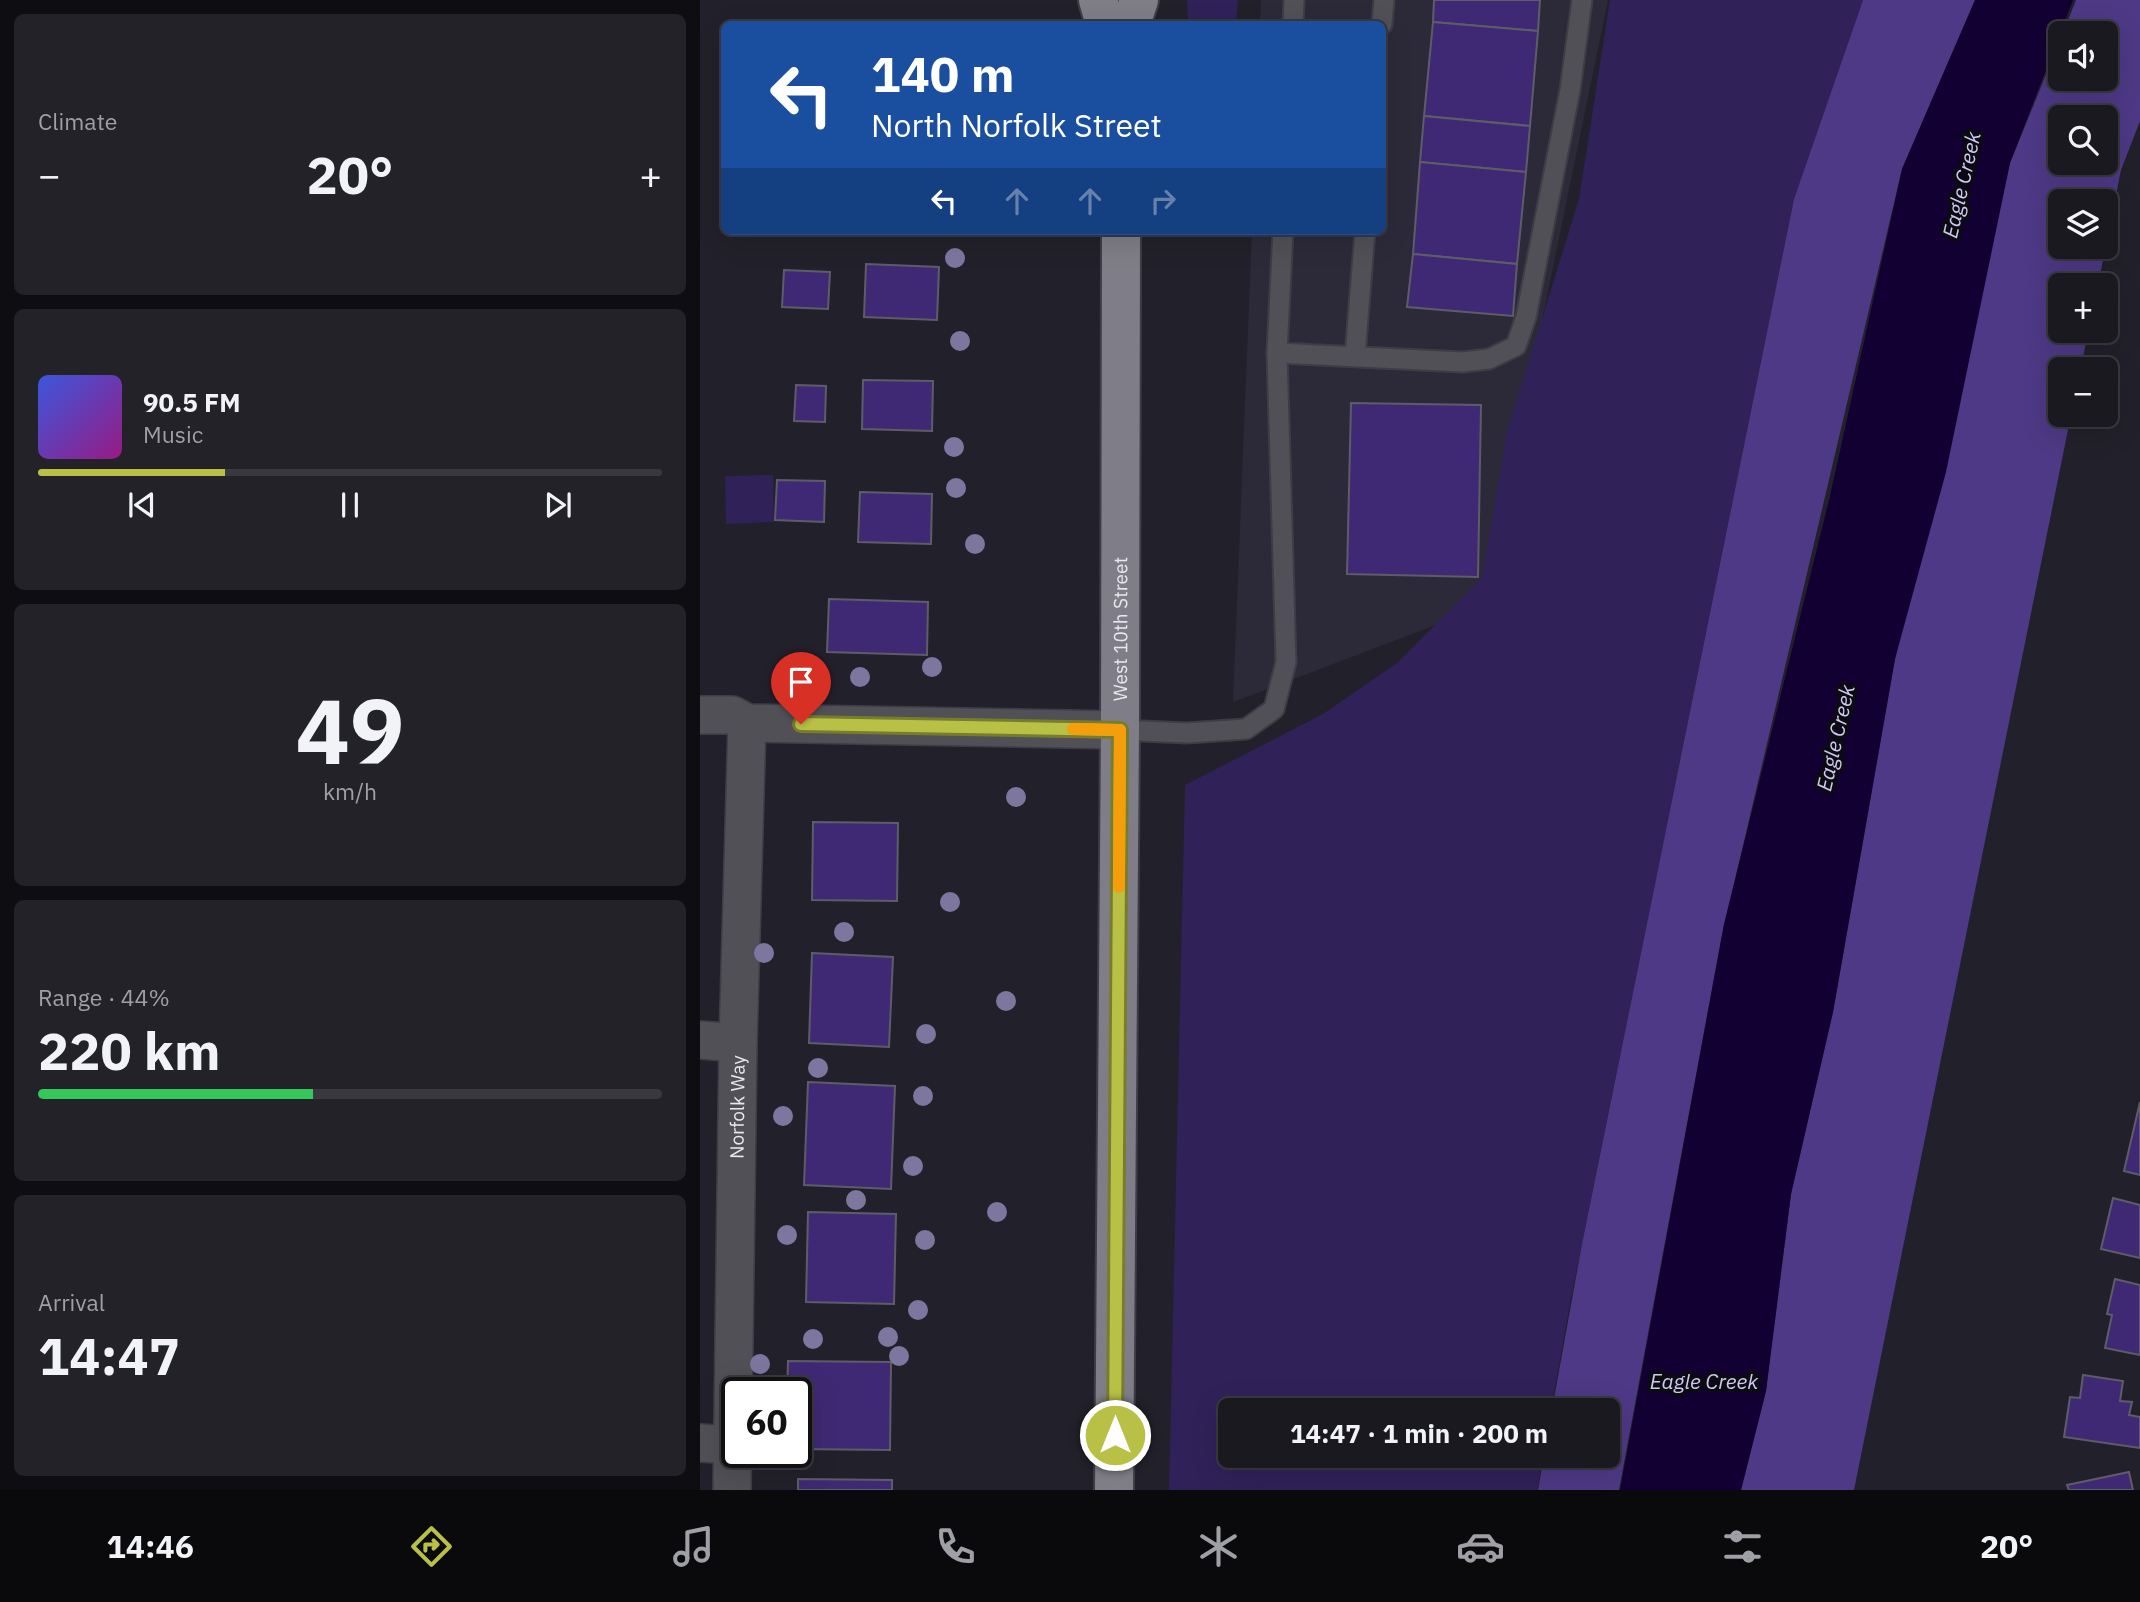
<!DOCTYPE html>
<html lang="en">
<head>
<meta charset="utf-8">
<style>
	body { margin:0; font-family:"IBM Plex Sans",sans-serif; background:#232229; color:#f1f3f6; height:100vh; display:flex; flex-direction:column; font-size:26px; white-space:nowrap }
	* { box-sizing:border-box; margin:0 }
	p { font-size:23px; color:#9fa0a5 }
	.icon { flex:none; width:38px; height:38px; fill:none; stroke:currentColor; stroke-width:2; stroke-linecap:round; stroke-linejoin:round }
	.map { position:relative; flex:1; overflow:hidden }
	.sheet { display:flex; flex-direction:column; gap:14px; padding:14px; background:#0e0e12; width:700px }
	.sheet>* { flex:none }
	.top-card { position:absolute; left:21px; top:21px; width:665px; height:214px; border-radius:10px; box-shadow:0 7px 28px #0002,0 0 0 2px #38383e; background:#1a4fa0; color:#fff; overflow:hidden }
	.buttons { position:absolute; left:1348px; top:21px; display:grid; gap:14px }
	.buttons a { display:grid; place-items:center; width:70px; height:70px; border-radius:10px; background:#1a1920; box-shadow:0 7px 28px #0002,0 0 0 2px #38383e; font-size:35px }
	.speed { position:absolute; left:21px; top:1377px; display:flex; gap:14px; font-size:35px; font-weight:700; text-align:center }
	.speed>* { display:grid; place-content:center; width:91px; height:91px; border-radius:50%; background:#1a1920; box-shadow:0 7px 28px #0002,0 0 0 2px #38383e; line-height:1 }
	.speed .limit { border:4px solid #111; border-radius:10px; background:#fff; color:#111 }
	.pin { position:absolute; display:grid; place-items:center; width:60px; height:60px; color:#fff; margin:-72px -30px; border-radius:50% 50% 50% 0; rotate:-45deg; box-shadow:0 0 7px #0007 }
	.pin .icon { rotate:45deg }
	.me { position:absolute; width:77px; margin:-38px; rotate:0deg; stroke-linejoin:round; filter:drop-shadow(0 0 5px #0008) }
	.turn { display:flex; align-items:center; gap:24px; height:147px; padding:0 35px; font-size:32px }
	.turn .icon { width:91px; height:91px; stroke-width:2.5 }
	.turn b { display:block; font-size:49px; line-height:60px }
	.lanes { display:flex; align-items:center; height:66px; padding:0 35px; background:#0003; justify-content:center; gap:35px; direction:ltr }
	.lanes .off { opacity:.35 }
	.big { font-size:52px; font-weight:700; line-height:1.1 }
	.sheet .tile { flex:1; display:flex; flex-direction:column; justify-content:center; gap:10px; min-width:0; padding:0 24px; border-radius:10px; background:#232229 }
	.sheet .dial { align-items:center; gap:0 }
	.dial b { font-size:91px; line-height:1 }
	.song { display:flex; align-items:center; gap:21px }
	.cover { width:84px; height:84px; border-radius:10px; background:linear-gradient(135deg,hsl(230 70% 55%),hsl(310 70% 35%)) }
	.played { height:7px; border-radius:4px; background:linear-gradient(90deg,#b9c046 30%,#38383e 30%) }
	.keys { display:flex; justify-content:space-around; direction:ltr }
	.heat { display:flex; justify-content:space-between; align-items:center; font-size:38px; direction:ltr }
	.charge { height:10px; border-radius:5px; background:linear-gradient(90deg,#34c759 44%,#38383e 0) }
	.trip { position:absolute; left:518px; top:1398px; width:402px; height:70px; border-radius:10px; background:#1a1920; box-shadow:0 7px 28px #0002,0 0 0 2px #38383e; font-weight:700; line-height:70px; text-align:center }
	.tab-bar { display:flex; height:112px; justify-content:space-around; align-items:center; background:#0a0a0d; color:#9fa0a5 }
	.tab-bar .icon { width:49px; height:49px }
	.tab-bar .current { color:#b9c046 }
	.tab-bar b { font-size:32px; color:#f1f3f6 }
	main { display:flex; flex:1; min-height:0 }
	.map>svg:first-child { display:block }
	.built { fill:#2c2a39 }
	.green { fill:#302158 }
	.forest { fill:#4d3985; fill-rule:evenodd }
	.water { fill:#130033 }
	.building { fill:#3f2974; stroke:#5e5c68; stroke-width:2 }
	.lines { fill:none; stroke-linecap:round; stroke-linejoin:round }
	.service-casing { stroke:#3e3d46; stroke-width:23 }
	.minor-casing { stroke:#3e3d46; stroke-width:40 }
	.primary-casing { stroke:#3e3d46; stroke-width:42 }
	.service { stroke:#515056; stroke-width:19 }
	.minor { stroke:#515056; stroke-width:37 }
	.primary { stroke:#7f7e88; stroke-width:38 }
	.tree { fill:#7d769f }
	.route-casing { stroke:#787d2e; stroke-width:18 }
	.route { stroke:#b9c046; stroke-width:12 }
	.slow { stroke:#f59e0b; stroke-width:12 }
	.labels { text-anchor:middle; stroke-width:7; stroke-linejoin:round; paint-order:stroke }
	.street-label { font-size:19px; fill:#e8e7ee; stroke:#0c0b10 }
	.water-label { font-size:21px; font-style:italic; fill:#cfc8f4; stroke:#0c0b10 }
</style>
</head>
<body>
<main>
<section class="sheet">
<div class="tile"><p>Climate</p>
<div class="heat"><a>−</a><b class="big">20°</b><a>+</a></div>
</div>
<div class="tile">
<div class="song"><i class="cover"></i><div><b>90.5 FM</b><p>Music</p></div></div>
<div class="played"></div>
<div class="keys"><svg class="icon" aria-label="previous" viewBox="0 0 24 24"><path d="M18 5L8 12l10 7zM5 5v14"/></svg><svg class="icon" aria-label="pause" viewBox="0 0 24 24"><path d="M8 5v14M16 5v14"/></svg><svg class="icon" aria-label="next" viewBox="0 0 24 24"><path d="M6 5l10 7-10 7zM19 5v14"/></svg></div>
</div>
<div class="tile dial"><b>49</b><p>km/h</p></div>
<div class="tile"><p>Range · 44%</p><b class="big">220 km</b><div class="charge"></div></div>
<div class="tile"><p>Arrival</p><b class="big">14:47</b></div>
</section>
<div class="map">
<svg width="1440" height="1490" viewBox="0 0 1440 1490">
	<rect width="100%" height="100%" fill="#22212b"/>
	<path class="built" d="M561,0H908L783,607L533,702L552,231H682V24H560Z"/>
	<g class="green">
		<path d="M487,0H538L536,24H488Z"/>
		<path d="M910,0H1163L1094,199L871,1298L851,1410H530V1456H843L837,1490H469L485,785L623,714L697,663L782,578L807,432L879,199Z"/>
		<path d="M73,475L74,522L26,524L25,476Z"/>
	</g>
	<g class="forest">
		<path d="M1163,0H1275L1202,169L1022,935L919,1490H838L844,1456H908V1410H852L882,1244L1094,199Z"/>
		<path d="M1376,0H1440V121L1421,170L1398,285H1360V331H1388L1381,369H1360V415H1371L1154,1490H1041L1066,1391L1091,1194L1133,1012L1195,659L1310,163L1360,40V79H1405V33H1363ZM1360,117H1405V163H1360ZM1360,201H1405V247H1360Z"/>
	</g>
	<path class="water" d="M1275,0H1373L1310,163L1246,472L1195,659L1133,1012L1091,1194L1066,1391L1041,1490H920L1024,924L1130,496L1202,169Z"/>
	<g class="building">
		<path d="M734,0H840L838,31L733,22Z"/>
		<path d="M733,22L838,31L830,126L724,116Z"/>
		<path d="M724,116L830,126L826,172L720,162Z"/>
		<path d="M720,162L826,172L817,264L713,254Z"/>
		<path d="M713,254L817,264L813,316L707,307Z"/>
		<path d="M166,264L239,267L237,320L164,317Z"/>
		<path d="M84,270L130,272L128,309L82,307Z"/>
		<path d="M163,380L233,381L232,431L162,429Z"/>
		<path d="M96,385L126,386L125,422L94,421Z"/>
		<path d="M651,403L781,405L778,577L647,574Z"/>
		<path d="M77,480L125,481L124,522L75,520Z"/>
		<path d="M160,492L232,494L231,544L158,542Z"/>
		<path d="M129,599L228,602L227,655L127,652Z"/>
		<path d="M113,822L198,823L197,901L112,900Z"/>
		<path d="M112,953L193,957L189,1047L109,1043Z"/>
		<path d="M108,1082L195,1086L191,1189L104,1185Z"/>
		<path d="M1440,1102V1175L1424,1171Z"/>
		<path d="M1413,1198L1440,1205V1258L1401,1249Z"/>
		<path d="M108,1212L196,1214L194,1304L106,1302Z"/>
		<path d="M1415,1279L1440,1285V1355L1405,1348L1412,1315L1407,1314Z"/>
		<path d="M88,1361L191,1362L190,1450L96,1449V1393H87Z"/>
		<path d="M1383,1375L1423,1381L1420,1401L1432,1402L1429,1415L1440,1417V1448L1364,1437L1370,1397L1380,1398Z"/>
		<path d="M1429,1472L1433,1490H1369L1367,1485Z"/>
		<path d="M98,1479L192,1480V1490H98Z"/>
	</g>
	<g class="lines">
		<g class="service-casing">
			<g id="service">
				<path d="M593,24L594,0"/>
				<path d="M682,24L684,0"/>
				<path d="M577,353L763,362L789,359L816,346L826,317L870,90L882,0"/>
				<path d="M655,356L665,231"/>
				<path d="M420,730L487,733L546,729L574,709L586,662L577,353L583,231"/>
			</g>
		</g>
		<g class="minor-casing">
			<g id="minor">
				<path d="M0,715H32L47,723L420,730"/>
				<path d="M0,1040L38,1043"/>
				<path d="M0,1443L33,1445"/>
				<path id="s1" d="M32,1490L38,1043L47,723"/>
			</g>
		</g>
		<g class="primary-casing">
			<g id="primary">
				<path d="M398,0L405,24"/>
				<path d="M431,24L439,0"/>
				<path id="s2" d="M414,1490L420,730L421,231"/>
			</g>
		</g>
		<use href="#service" class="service"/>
		<use href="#minor" class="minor"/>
		<use href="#primary" class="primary"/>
	</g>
	<g class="tree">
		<circle cx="255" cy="258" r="10"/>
		<circle cx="260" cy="341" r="10"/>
		<circle cx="254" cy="447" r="10"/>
		<circle cx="256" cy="488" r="10"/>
		<circle cx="275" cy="544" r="10"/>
		<circle cx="232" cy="667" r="10"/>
		<circle cx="160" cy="677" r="10"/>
		<circle cx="316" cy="797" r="10"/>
		<circle cx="250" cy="902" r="10"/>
		<circle cx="144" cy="932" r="10"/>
		<circle cx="64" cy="953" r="10"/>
		<circle cx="306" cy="1001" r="10"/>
		<circle cx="226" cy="1034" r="10"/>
		<circle cx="118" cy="1068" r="10"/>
		<circle cx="223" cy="1096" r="10"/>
		<circle cx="83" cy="1116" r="10"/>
		<circle cx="213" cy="1166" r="10"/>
		<circle cx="156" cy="1200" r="10"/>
		<circle cx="297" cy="1212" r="10"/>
		<circle cx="87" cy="1235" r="10"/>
		<circle cx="225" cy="1240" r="10"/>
		<circle cx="218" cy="1310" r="10"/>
		<circle cx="188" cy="1337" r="10"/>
		<circle cx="113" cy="1339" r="10"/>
		<circle cx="199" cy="1356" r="10"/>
		<circle cx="60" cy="1364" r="10"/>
	</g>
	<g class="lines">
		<g class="route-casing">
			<path id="route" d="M101,724L420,730L415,1435"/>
		</g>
		<use href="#route" class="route"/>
		<path class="slow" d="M373,729L420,730L419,887"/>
	</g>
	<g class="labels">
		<g class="street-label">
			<text dy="7" stroke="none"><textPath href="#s2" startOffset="861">West 10th Street</textPath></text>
			<text dy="7" stroke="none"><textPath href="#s1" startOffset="383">Norfolk Way</textPath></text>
		</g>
		<g class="water-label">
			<text transform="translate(1262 185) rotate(-77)" y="7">Eagle Creek</text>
			<text transform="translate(1136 738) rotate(-77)" y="7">Eagle Creek</text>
			<text x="1004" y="1389">Eagle Creek</text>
		</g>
	</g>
</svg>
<div class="buttons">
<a><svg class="icon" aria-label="sound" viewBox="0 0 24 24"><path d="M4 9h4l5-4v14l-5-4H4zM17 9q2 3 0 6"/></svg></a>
<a><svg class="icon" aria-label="search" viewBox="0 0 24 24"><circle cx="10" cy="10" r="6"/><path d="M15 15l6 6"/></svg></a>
<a><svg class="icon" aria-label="layers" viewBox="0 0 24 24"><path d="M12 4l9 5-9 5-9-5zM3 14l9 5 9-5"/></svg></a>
<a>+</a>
<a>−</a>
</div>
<div class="speed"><div class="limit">60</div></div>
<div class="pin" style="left:101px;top:724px;background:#d93025"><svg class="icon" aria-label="arrive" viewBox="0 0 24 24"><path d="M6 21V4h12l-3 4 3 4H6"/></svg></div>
<svg class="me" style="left:415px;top:1435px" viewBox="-20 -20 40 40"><circle r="17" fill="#b9c046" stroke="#fff" stroke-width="3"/><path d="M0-11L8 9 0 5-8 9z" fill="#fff"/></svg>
<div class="trip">14:47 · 1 min · 200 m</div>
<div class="top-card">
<div class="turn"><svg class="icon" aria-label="left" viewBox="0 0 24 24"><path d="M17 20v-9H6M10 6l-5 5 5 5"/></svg><div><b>140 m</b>North Norfolk Street</div></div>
<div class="lanes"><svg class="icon" aria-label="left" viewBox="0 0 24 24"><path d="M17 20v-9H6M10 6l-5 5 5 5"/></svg><svg class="icon off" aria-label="ahead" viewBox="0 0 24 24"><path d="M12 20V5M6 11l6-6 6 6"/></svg><svg class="icon off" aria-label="ahead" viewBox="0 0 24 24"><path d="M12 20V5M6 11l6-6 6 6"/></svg><svg class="icon off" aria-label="right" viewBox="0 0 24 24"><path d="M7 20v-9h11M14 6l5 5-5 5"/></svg></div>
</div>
</div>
</main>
<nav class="tab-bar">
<b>14:46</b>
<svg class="icon current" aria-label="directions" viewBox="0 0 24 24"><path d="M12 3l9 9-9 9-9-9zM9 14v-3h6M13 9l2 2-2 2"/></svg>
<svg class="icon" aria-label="music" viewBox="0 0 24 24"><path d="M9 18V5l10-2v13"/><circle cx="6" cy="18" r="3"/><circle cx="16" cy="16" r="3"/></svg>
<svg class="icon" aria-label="phone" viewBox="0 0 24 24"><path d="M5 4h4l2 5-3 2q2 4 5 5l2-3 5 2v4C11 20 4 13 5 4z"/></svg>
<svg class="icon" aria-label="climate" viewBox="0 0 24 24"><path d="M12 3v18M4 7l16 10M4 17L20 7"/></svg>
<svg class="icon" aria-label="car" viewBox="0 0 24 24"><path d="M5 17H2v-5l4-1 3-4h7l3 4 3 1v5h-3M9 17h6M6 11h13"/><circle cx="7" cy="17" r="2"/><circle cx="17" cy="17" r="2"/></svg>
<svg class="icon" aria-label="filters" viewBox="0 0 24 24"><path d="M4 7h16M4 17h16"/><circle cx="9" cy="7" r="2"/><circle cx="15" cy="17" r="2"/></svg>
<b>20°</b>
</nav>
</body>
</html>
